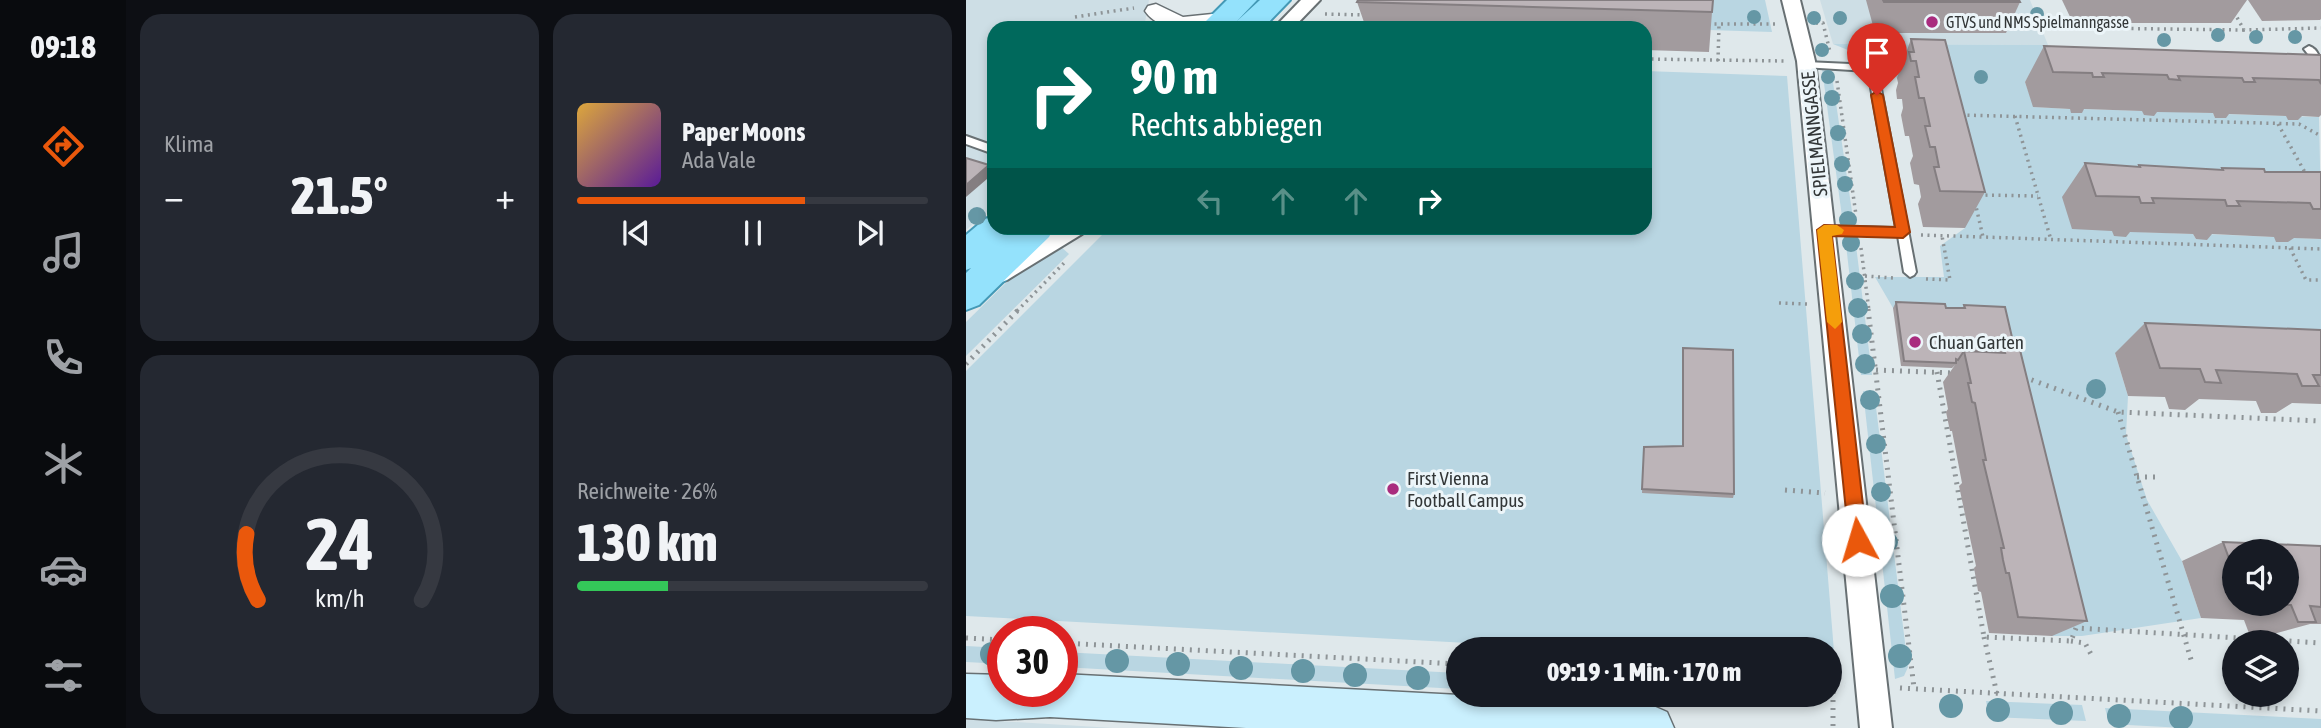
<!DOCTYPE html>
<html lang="de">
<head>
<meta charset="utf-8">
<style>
	body { margin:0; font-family:"Asap Condensed",sans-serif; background:#242831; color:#f1f3f6; height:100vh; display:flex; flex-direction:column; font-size:26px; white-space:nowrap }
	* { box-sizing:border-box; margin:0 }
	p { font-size:23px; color:#9ea1a6 }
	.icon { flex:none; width:38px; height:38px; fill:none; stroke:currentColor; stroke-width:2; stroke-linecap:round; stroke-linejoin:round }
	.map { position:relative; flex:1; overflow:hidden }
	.drawer { display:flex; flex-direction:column; gap:14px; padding:14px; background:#0d0f14; width:840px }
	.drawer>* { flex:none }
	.top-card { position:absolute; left:21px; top:21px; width:665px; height:214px; border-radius:21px; box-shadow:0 4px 10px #0003; background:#00695c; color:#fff; overflow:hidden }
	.tools { position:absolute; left:1256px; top:539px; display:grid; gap:14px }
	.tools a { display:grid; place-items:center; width:77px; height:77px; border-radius:50%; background:#171b24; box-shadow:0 4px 10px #0003; font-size:35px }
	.speed { position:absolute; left:21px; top:616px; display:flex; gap:14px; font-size:35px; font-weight:700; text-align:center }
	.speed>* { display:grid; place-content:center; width:91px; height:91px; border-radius:50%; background:#171b24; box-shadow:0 4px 10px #0003; line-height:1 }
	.speed .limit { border:10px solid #d22; background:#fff; color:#111 }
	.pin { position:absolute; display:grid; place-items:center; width:60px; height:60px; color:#fff; margin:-72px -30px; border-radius:50% 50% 50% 0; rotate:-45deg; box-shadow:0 0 7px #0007 }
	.pin .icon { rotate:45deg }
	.me { position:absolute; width:77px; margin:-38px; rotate:354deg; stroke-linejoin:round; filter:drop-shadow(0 0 5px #0008) }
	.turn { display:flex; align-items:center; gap:24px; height:147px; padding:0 28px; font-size:32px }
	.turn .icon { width:91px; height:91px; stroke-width:2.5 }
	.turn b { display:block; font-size:49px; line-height:60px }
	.lanes { display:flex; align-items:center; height:66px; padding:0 28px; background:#0003; justify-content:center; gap:35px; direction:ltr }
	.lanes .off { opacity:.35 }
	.big { font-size:52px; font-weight:800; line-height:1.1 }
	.drawer .widget { flex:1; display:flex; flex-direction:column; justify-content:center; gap:10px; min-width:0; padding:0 24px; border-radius:21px; background:#242831 }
	.drawer .dial { align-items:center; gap:0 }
	.dial svg { height:182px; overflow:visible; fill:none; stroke:#363941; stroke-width:7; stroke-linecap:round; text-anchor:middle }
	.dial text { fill:#f1f3f6; stroke:none }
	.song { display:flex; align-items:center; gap:21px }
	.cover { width:84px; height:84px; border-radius:10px; background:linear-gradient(135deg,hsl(40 70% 55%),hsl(270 70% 35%)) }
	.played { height:7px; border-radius:4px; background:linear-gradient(90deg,#ea580c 65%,#363941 65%) }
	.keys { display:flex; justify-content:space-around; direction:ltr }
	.heat { display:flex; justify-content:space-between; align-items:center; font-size:38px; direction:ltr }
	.charge { height:10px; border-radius:5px; background:linear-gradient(90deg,#34c759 26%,#363941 0) }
	.drawer .tiles { flex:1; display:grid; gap:14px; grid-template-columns:repeat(2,1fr) }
	.trip { position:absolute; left:480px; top:637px; width:396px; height:70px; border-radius:35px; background:#171b24; box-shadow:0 4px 10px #0003; font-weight:800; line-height:70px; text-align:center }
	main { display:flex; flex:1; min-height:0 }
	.tab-bar { display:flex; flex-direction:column; width:126px; justify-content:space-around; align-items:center; background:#090b0e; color:#9ea1a6 }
	.tab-bar .icon { width:49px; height:49px }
	.tab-bar .active { color:#ea580c }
	.tab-bar b { font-size:32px; color:#f1f3f6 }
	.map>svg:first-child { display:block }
	.built { fill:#cddee5 }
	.green { fill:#b9d6e2 }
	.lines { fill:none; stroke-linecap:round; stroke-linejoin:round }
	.service-casing { stroke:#687073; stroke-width:4 }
	.minor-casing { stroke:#687073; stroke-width:4 }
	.tertiary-casing { stroke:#687073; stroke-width:3 }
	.secondary-casing { stroke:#687073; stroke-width:3 }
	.primary-casing { stroke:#4499b6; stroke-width:4 }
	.path-far1 { stroke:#8e9497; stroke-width:3.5; stroke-dasharray:2 4.5; stroke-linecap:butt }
	.path { stroke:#8e9497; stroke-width:5; stroke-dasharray:2 6; stroke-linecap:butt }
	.service { fill:#fff; fill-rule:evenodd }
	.minor { fill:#fff; fill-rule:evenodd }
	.tertiary { fill:#fff; fill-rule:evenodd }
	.secondary { fill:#caf0fe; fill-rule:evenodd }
	.primary { fill:#94e2fc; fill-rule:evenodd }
	.tree { fill:#6597a5 }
	.wall { fill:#a29b9e; fill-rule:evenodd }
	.shaded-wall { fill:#847e81 }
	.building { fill:#bcb4b8; stroke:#847e81; stroke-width:2 }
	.route { fill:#ea580c; stroke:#983908; stroke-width:2 }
	.slow { fill:#f59e0b }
	.poi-dot { fill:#a92c7e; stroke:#ecf5f9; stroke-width:2.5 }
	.labels { text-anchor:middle; stroke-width:6; stroke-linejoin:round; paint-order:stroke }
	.far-poi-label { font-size:16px; fill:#323637; stroke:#ecf5f9; text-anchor:start }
	.street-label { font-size:19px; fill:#323637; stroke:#ecf5f9 }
	.poi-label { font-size:19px; fill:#323637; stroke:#ecf5f9; text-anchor:start }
</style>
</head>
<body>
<main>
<nav class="tab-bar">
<b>09:18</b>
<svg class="icon active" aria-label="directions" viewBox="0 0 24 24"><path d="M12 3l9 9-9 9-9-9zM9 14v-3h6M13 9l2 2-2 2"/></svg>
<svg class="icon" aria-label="music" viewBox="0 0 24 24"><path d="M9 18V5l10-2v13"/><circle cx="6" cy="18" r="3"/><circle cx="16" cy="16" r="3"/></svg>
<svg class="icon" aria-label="phone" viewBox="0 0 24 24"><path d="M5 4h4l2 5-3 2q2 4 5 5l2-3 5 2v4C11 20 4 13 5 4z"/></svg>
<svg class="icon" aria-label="climate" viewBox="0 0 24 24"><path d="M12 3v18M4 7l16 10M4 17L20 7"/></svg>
<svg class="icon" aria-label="car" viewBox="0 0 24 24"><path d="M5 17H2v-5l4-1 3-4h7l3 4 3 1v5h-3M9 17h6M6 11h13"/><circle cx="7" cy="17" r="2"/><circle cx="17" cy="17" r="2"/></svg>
<svg class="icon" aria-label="filters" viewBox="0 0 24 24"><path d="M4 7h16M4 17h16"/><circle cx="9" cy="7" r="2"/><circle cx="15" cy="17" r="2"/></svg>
</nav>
<section class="drawer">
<div class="tiles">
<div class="widget"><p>Klima</p>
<div class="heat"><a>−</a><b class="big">21.5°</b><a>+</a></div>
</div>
<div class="widget">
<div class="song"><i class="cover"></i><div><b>Paper Moons</b><p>Ada Vale</p></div></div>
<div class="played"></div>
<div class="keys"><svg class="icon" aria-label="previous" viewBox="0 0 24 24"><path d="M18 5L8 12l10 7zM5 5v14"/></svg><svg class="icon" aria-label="pause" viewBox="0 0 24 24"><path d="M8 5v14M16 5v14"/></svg><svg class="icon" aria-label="next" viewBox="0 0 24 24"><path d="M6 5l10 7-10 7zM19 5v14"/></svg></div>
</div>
<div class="widget dial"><svg viewBox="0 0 100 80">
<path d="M14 69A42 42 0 1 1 86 69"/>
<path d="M14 69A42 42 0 0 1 9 40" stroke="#ea580c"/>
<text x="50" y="56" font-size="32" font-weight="700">24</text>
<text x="50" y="72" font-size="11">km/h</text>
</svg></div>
<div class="widget"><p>Reichweite · 26%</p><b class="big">130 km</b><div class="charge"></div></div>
</div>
</section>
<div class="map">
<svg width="1355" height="728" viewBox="0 0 1355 728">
	<rect width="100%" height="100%" fill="#dfe8eb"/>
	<g class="built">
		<path d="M0,0H183L178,28H28V206L0,230Z"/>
		<path d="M854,0H1064L1082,45L867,44Z"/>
		<path d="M0,719L147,728H0Z"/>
	</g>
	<g class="green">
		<path d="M534,0H799L806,32L679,28Z"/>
		<path d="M867,44L1082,45L1059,82L1068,107L1104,109L1106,113L1114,109L1247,113L1249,118L1258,114L1353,117L1355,209L1146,231L1227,234L1230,239H1241L1239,234L1355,239V361L1149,353L1162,396L1160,435L1181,500L1216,561L1235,618L1116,636H1086L1029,377L927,308L909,277H978L974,246L999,228L931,78L919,65Z"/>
		<path d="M856,69H865L888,225L877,224Z"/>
		<path d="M679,71L821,76L870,676L863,675V649H557V646L0,616V371L143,228H679Z"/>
		<path d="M879,236L889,237L906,375H895Z"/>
		<path d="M93,245L103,254L0,356V322L51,272Z"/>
		<path d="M897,391H908L942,667L938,676L929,679Z"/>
		<path d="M0,646L37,648V664L0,662Z"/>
		<path d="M96,652L492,673V689L96,667Z"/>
		<path d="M606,695H833L834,707Z"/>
		<path d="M1020,701L1116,705L1120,721L1023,717Z"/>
		<path d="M1139,708L1355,719V728H1218L1143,724Z"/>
	</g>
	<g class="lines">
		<g class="service-casing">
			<g id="service">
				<path d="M1343,46C1352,49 1355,59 1355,68L1352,67L1338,49Z"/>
				<path d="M840,62L906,65L911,68L950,272L948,275L944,277L938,272L932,236L858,234L853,230L858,226L930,228L902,71L837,67L835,65Z"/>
				<path d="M0,136L28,146V154L0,144Z"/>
			</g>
		</g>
		<g class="minor-casing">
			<g id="minor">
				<path d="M335,0H354L327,28H308Z"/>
				<path d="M816,0H834L849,61L926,728H894L831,61Z"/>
				<path d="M91,228H119L116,234L41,280L33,283L25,280L22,274L25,268Z"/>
			</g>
		</g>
		<g class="tertiary-casing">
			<path id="tertiary" d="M190,4L217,17L256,13L264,15L267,20L264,25C239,32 195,35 179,11L182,6Z"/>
		</g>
		<g class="secondary-casing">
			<path id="secondary" d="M0,674L37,675V691H96V674L685,705L701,712L708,728H280L84,717L30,720L0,718Z"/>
		</g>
		<g class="primary-casing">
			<g id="primary">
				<path d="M261,0H291L271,21L294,0H324L297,28H266L270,22L264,28H233Z"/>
				<path d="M28,216V228H88L83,237L13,305L0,310V273L5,268L0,270V235L19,219Z"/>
			</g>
		</g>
		<g class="path-far1">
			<path d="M1268,12L1278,30L1355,28"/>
			<path d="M359,14L399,15"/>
			<path d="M109,17L168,8"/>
			<path d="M850,23H857L864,52"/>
			<path d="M742,24H810"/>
			<path d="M1120,28L1278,30"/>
			<path d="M915,57H941"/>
			<path d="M679,59L818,61"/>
			<path d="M752,61L753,24"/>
			<path d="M871,81L890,215"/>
			<path d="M995,115L1333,124L1355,136"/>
			<path d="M1049,116L1085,240"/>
			<path d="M1312,124L1341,176"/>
			<path d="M1013,195L1072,196"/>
			<path d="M1009,202L1017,237L1355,249"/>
			<path d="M955,235L1017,237"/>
			<path d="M895,248L903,311"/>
			<path d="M1324,248L1340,280H1355"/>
			<path d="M899,276L927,278"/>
			<path d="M960,279L984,280L976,236"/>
			<path d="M813,303L841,304"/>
			<path d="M51,311L101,260"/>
		</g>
		<g class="path">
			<path d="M902,309L948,688"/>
			<path d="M0,364L53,309"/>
			<path d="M910,370L987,373"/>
			<path d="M971,372L1018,637L1105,641L1110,628L1355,643"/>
			<path d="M1058,377L1152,412L1355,421"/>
			<path d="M1152,412L1226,663"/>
			<path d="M1171,477H1191"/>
			<path d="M819,490L859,493"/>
			<path d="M1018,637L1031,694"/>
			<path d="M0,638L37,640"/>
			<path d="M1105,641L1119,643L1127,658"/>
			<path d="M96,643L492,664"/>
			<path d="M863,684L879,685"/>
			<path d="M867,684V728"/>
			<path d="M934,688L1355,711"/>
		</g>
		<use href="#service" class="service"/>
		<use href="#minor" class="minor"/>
		<use href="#tertiary" class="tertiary"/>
		<use href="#secondary" class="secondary"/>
		<use href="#primary" class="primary"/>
	</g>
	<g class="tree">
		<circle cx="1071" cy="14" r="7"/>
		<circle cx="788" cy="17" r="7"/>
		<circle cx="848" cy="18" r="7"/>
		<circle cx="874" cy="18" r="7"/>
		<circle cx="1252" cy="35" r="7"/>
		<circle cx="1290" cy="37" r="7"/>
		<circle cx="1329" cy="37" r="7"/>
		<circle cx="1198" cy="40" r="7"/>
		<circle cx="856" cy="50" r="7"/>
		<circle cx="862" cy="77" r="7"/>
		<circle cx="1015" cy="77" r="7"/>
		<circle cx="866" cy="98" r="8"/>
		<circle cx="872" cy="133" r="8"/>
		<circle cx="876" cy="164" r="8"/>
		<circle cx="879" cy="184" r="8"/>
		<circle cx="11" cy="216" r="9"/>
		<circle cx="882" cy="220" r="9"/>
		<circle cx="885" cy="243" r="9"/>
		<circle cx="889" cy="281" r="9"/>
		<circle cx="892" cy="308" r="10"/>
		<circle cx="896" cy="334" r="10"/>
		<circle cx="899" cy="364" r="10"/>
		<circle cx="1130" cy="389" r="10"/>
		<circle cx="904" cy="400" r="10"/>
		<circle cx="910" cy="444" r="10"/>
		<circle cx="915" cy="492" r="10"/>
		<circle cx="922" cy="542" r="10"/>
		<circle cx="926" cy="596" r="12"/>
		<circle cx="26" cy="654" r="12"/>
		<circle cx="934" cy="656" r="12"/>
		<circle cx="151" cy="661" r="12"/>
		<circle cx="212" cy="664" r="12"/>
		<circle cx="275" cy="668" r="12"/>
		<circle cx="337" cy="671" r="12"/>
		<circle cx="389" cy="675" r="12"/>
		<circle cx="452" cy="678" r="12"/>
		<circle cx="985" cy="706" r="12"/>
		<circle cx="1032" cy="710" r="12"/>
		<circle cx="1095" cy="713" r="12"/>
		<circle cx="1153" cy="716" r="12"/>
		<circle cx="1215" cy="718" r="12"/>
	</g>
	<g class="wall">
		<path d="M900,0H1053L1054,2L1040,33H909Z"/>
		<path d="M1096,0H1281L1265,23H1107Z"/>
		<path d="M1282,0H1355V19L1354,20L1296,21Z"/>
		<path d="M391,2L746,12L743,52L679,50V28H400Z"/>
		<path d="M945,39L1019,192L999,228L957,227L952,204L955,197L953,185L948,184L944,163L947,156L943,136H939L935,115L937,108L936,99H931L930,90L932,83L931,78Z"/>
		<path d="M1078,46L1355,55V115L1353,117L1336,116L1332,120H1322L1320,116L1263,114L1260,118H1249L1247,113L1191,112L1188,116L1178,115L1176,111L1118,109L1116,113H1105L1104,109L1067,107L1059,82Z"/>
		<path d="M1119,163L1171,167L1173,165L1254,170L1256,168L1299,172H1355V239L1328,238L1322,242H1310L1308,237L1246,234L1241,240L1230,239L1227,234L1164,232L1160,237L1148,236L1146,231L1106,229L1096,197Z"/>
		<path d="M930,302L980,308H997L998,305L1048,346L1121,621L1086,636L1023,633L1015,592L1012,591L1010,579L1008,568L1010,566L993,486L996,483L986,431H984L980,412L982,409L977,382L989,365L986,368L935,366L927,308Z"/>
		<path d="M1179,323L1355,330V404L1326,403L1310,413H1295L1290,401L1233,399L1219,410L1203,409L1199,397L1162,396L1149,353Z"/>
		<path d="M678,447L768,494L767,498L676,493Z"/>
		<path d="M1257,542L1355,546V624H1344L1300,636H1284L1278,620L1235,618L1216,561ZM1269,551L1321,604H1269Z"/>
	</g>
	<path class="shaded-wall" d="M23,165L28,170V173L0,197V185Z"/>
	<g class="building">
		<path d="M392,0H747L746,12L391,2Z"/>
		<path d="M917,0H1053L1054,2H918Z"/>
		<path d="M945,39L979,40L1019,192L974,191L968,167H973L969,147H964L959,126H964L958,98H953L949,77H953L950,61H945L943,52H948Z"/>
		<path d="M1078,46L1355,55V84L1353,80L1287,78L1289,82H1278L1276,78L1212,76L1214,80L1203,79L1201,75L1136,73L1138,77H1127L1126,73L1087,72Z"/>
		<path d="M0,158L23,165L0,185Z"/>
		<path d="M1119,163L1174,167L1173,165L1257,170L1256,168L1298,169L1299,172H1355V209H1347L1344,203L1271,201L1274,206H1261L1259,200L1186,198L1188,203H1175L1173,197L1130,196Z"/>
		<path d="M930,302L979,304L980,308H999L998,305L1039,307L1048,346L1036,345L1031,352L998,351L992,360L990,359V363L938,361Z"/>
		<path d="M1179,323L1355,330V375H1347L1353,386H1336L1331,374L1250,370L1255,383L1239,382L1234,369L1194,368Z"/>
		<path d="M1036,345L1053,346L1121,621L1052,617L1043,573H1040L1037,560L1035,548H1038L1017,460H1020L1009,403L1006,402L1004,392L1002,383H1005L998,351L1039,353Z"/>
		<path d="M717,348L767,350L768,494L676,489L678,447L717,446Z"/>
		<path d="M1257,542L1355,546V607L1344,606L1350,622H1332L1325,605L1301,604H1321V551H1269V575Z"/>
	</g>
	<path class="route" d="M911,91L917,95L944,232L937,238L866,236L901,540L898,546L892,549L886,546L883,540L851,230L858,225L929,227L905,95Z"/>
	<path class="slow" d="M858,225H871L878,230L876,234L866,236L876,322L869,329L861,322L851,230Z"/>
	<g class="poi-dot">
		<circle cx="966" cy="22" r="7"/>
		<circle cx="949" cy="342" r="7"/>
		<circle cx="427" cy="489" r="7"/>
	</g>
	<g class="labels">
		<g class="far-poi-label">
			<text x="980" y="28">GTVS und NMS Spielmanngasse</text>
		</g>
		<g class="street-label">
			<text transform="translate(848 134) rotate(-96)" y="7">SPIELMANNGASSE</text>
		</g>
		<g class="poi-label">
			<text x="963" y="349">Chuan Garten</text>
			<text x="441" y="485">First Vienna<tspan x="441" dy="22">Football Campus</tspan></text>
		</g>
	</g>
</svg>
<div class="tools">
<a><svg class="icon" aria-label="sound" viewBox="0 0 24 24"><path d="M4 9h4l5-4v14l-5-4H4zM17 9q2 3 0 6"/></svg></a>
<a><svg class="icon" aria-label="layers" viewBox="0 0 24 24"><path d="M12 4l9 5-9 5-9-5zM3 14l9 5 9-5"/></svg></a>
</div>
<div class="speed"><div class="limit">30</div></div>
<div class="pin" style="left:911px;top:95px;background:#d93025"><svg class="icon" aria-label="arrive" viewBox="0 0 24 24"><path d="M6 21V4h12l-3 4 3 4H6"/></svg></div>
<svg class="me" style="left:892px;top:540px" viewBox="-20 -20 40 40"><circle r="19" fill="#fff"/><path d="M0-13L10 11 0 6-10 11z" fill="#ea580c"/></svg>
<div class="trip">09:19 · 1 Min. · 170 m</div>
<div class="top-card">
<div class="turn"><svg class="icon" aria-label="right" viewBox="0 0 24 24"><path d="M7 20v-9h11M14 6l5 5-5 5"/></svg><div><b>90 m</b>Rechts abbiegen</div></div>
<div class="lanes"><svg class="icon off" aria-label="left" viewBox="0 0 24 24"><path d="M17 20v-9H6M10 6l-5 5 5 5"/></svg><svg class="icon off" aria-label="ahead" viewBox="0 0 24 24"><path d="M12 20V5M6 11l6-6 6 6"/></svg><svg class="icon off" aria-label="ahead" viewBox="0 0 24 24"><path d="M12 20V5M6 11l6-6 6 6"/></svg><svg class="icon" aria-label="right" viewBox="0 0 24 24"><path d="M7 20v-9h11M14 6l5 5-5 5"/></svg></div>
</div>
</div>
</main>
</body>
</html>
